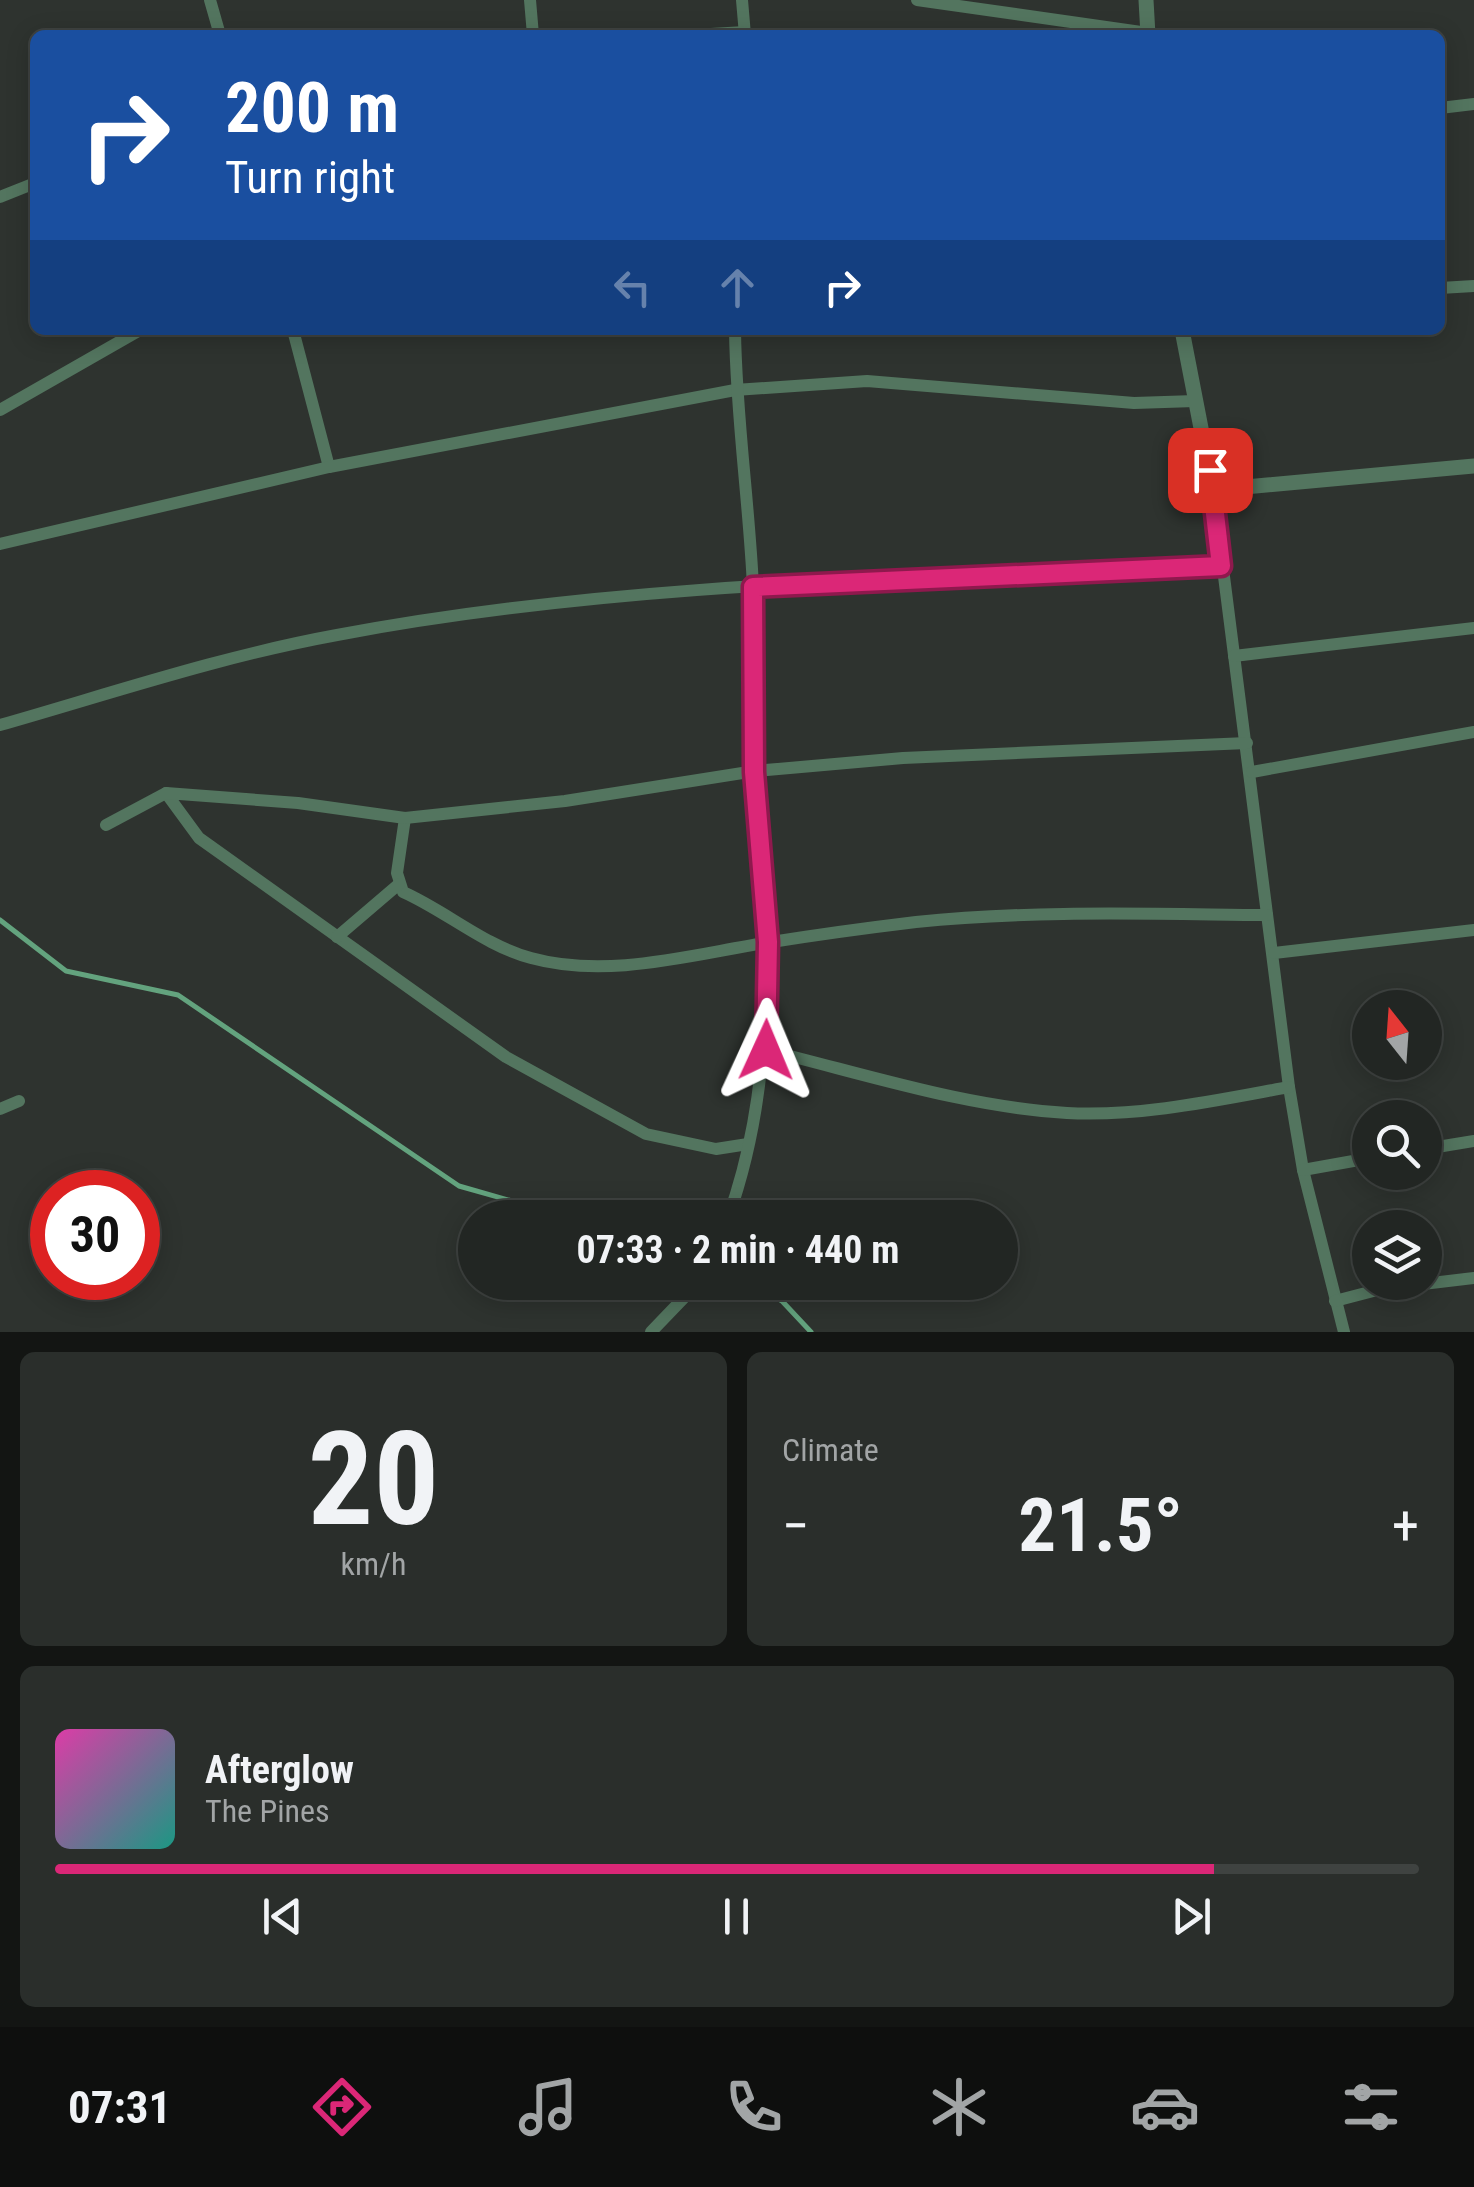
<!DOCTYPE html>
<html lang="en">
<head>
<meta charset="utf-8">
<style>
	body { margin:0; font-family:"Roboto Condensed",sans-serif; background:#2a2e2b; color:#f1f3f6; height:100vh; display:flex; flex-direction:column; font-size:38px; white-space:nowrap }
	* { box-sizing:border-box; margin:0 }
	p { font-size:32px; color:#a2a5a6 }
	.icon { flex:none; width:55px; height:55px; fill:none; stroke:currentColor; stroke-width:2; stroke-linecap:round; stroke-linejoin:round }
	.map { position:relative; height:1332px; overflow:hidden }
	.panel { display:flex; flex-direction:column; gap:20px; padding:20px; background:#131513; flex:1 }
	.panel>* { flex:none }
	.top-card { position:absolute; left:30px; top:30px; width:1415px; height:305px; border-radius:15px; box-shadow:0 5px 25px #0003,0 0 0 2px #3f4341; background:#1a4fa0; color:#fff; overflow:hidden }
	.needle { width:65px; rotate:343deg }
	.controls { position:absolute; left:1352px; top:990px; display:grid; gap:20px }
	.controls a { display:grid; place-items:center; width:90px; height:90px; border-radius:50%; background:#222623; box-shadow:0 5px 25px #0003,0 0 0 2px #3f4341; font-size:50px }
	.speed { position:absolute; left:30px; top:1170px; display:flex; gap:20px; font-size:50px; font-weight:700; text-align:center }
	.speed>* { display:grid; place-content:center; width:130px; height:130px; border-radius:50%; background:#222623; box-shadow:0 5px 25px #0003,0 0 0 2px #3f4341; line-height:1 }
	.speed .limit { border:15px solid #d22; background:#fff; color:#111 }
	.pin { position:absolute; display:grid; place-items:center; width:85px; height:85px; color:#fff; margin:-42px; border-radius:20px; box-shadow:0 5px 15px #0006 }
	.me { position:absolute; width:110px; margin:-55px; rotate:1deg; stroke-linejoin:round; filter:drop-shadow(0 0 8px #0008) }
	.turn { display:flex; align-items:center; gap:35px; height:210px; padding:0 30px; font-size:45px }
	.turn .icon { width:130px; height:130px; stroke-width:2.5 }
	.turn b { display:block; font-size:70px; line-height:85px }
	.lanes { display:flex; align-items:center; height:95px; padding:0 30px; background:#0003; justify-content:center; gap:50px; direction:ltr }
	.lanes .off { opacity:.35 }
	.big { font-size:75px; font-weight:700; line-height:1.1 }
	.panel .widget { flex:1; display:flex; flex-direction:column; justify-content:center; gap:15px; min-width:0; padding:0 35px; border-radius:15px; background:#2a2e2b }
	.panel .dial { align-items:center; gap:0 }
	.dial b { font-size:130px; line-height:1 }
	.song { display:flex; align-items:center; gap:30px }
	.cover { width:120px; height:120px; border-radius:15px; background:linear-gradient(135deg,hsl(320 70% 55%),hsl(170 70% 35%)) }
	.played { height:10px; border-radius:5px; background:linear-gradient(90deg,#db2777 85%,#3f4341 85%) }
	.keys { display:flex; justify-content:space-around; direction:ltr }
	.heat { display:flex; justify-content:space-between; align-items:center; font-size:55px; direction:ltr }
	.panel .tiles { flex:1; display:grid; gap:20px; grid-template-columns:1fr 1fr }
	.widget:last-child { grid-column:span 2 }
	.trip { position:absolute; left:458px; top:1200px; width:560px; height:100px; border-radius:50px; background:#222623; box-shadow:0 5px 25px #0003,0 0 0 2px #3f4341; font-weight:700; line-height:100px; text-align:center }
	.tabs { display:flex; height:160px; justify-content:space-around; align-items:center; background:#0e0f0e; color:#a2a5a6 }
	.tabs .icon { width:70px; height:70px }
	.tabs .current { color:#db2777 }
	.tabs b { font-size:45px; color:#f1f3f6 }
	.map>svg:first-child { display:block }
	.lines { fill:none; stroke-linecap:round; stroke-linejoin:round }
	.stream { stroke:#63a37e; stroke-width:5 }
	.minor { stroke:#53755f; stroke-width:12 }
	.tertiary { stroke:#53755f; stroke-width:15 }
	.route-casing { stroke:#8e194d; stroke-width:25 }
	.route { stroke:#db2777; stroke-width:18 }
</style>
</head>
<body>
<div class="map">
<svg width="1474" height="1332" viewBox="0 0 1474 1332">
	<rect width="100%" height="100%" fill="#2e332f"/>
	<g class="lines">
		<g class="stream">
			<path d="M0,920L66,971L178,995L459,1186L547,1211L597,1218"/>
			<path d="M750,1282L782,1301L811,1332"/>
		</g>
		<g class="minor">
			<path d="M210,0L220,35"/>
			<path d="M530,0L533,35"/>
			<path d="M742,0L745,35"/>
			<path d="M917,0L1148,33"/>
			<path d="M694,35L745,32"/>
			<path d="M1440,108L1474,104"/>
			<path d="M0,197L35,183"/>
			<path d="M1440,288L1474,286"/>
			<path d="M293,330L329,467"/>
			<path d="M0,410L140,330"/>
			<path d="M1213,490L1289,1087L1303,1170L1344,1332"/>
			<path d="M0,544L329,467L735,390L867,381L1134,403L1195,401"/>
			<path d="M1234,656L1474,628"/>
			<path d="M0,725C112,693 222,656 337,635C628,580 926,579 1221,566"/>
			<path d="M1252,772L1474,732"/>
			<path d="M166,793L199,838L506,1057L646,1134L716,1149L748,1144"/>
			<path d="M405,818L397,873L403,892C446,911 485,946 531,958C607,979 690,955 765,943C815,935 866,928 916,922C1032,910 1150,914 1267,915"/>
			<path d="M106,825L166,793L298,803L405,818L565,801L755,771L903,758L1247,743"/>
			<path d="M337,937L399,884"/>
			<path d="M1274,953L1474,930"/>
			<path d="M766,1050C865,1074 965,1107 1067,1113C1140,1117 1218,1100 1289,1087"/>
			<path d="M0,1109L19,1101"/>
			<path d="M1425,1149L1474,1141"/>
			<path d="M1303,1170L1370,1158"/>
			<path d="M728,1218C781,1069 765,929 755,776C751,713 756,650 753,587C749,501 736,416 735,330"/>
			<path d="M1335,1301L1381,1289L1474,1278"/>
			<path d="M651,1332L699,1282"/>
		</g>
		<g class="tertiary">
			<path d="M1146,0L1148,35"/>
			<path d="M1182,330L1213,490L1474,466"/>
		</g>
	</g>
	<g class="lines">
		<g class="route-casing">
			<path id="route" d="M766,1050L768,942L754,772L753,587L1221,566L1210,470"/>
		</g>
		<use href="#route" class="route"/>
	</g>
</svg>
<div class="controls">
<a><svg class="needle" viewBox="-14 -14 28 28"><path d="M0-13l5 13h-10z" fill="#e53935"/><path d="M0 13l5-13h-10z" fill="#a2a5a6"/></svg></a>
<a><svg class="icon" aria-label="search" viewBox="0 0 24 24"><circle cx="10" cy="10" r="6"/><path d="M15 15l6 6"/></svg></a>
<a><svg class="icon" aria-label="layers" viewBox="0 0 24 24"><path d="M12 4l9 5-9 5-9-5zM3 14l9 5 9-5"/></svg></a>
</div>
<div class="speed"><div class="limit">30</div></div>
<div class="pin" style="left:1210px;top:470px;background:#d93025"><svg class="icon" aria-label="arrive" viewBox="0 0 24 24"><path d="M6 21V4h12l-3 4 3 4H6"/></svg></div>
<svg class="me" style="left:766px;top:1050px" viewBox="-20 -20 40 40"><path d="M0-17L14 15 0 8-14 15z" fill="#db2777" stroke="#fff" stroke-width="4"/></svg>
<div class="trip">07:33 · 2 min · 440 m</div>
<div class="top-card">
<div class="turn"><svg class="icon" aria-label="right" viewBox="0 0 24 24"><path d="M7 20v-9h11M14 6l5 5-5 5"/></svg><div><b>200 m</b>Turn right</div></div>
<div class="lanes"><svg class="icon off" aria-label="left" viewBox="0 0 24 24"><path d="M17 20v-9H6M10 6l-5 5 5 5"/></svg><svg class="icon off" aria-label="ahead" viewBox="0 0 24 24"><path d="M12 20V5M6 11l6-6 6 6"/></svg><svg class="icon" aria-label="right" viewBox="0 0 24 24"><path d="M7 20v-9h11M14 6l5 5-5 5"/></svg></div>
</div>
</div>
<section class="panel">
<div class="tiles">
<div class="widget dial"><b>20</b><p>km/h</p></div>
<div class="widget"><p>Climate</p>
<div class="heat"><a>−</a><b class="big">21.5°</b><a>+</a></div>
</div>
<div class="widget">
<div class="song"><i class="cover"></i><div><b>Afterglow</b><p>The Pines</p></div></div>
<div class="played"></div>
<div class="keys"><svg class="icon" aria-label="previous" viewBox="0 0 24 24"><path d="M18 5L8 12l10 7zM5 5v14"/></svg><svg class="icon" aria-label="pause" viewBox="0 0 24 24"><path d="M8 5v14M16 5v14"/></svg><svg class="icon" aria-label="next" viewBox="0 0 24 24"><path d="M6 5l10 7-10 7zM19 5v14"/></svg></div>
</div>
</div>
</section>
<nav class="tabs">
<b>07:31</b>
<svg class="icon current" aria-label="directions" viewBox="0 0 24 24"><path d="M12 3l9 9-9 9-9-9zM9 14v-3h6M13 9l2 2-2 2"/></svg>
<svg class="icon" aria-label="music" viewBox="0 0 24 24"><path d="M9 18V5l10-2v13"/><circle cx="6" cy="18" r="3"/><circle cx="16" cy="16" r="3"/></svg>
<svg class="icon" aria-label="phone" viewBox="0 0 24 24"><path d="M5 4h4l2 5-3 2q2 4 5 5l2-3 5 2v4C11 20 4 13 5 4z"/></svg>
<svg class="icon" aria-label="climate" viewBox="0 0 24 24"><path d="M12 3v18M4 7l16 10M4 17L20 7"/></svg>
<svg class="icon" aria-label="car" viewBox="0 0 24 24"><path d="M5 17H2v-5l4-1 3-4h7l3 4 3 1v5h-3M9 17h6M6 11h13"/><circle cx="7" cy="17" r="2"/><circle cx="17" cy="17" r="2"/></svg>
<svg class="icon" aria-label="filters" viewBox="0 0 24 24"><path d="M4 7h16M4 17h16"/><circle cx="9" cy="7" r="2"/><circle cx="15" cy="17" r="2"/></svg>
</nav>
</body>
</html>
